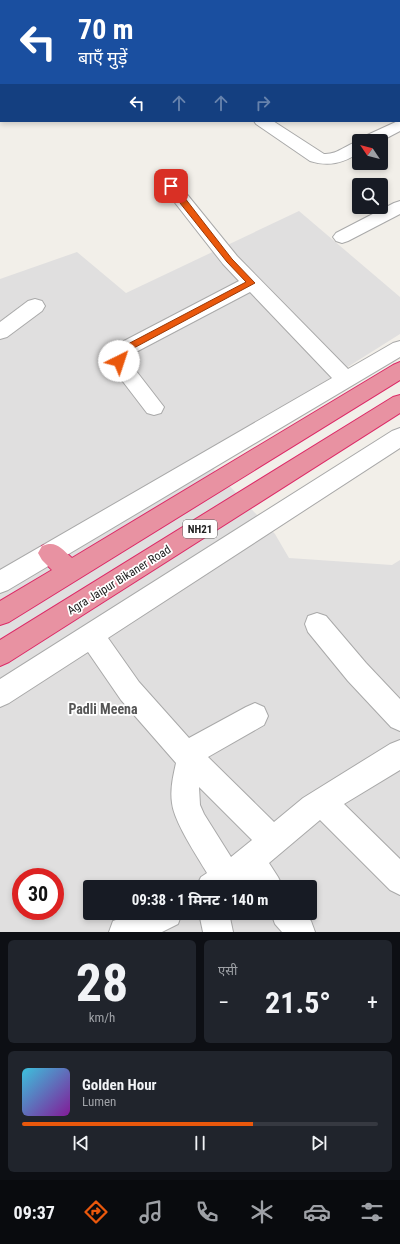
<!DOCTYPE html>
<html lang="hi">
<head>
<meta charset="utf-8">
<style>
	body { margin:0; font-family:"Roboto Condensed","Noto Sans Devanagari",sans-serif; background:#20242c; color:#f1f3f6; height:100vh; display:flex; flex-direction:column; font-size:15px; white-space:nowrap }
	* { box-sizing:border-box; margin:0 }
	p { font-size:13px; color:#9ea1a6 }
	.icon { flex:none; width:22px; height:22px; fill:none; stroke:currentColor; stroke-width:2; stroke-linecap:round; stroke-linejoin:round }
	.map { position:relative; height:932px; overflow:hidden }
	.panel { display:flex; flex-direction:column; gap:8px; padding:8px; background:#0d0f14; flex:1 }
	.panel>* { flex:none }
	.guide { position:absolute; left:0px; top:0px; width:400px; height:122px; box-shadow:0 2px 6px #0003; background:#1a4fa0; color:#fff; overflow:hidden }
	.needle { width:26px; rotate:305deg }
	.controls { position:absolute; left:352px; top:134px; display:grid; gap:8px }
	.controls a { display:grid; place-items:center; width:36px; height:36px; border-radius:4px; background:#171b24; box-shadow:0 2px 6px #0003; font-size:20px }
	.speed { position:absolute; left:12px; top:868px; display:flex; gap:8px; font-size:20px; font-weight:700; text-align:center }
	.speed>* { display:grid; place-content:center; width:52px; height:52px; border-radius:50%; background:#171b24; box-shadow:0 2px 6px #0003; line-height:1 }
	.speed .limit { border:6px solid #d22; background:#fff; color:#111 }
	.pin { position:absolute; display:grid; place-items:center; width:34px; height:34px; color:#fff; margin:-17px; border-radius:8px; box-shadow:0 2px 6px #0006 }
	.me { position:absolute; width:44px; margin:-22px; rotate:41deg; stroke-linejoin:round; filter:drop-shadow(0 0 3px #0008) }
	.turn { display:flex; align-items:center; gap:14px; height:84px; padding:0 12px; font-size:18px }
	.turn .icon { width:52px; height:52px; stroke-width:2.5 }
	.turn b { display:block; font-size:28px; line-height:34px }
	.lanes { display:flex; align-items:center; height:38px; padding:0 12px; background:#0003; justify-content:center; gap:20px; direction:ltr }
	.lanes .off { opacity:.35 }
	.big { font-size:30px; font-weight:700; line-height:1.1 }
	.panel .widget { flex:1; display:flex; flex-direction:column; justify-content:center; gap:6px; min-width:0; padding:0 14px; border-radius:6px; background:#20242c }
	.panel .dial { align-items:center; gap:0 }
	.dial b { font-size:52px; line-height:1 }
	.song { display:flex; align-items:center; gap:12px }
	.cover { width:48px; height:48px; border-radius:6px; background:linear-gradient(135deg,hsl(190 70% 55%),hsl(290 70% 35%)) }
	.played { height:4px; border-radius:2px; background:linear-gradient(90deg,#ea580c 65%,#363941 65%) }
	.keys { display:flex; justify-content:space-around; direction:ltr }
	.heat { display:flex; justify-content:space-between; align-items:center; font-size:22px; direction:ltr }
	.panel .tiles { flex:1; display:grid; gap:8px; grid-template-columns:1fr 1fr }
	.widget:last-child { grid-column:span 2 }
	.trip { position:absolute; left:83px; top:880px; width:234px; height:40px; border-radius:4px; background:#171b24; box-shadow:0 2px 6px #0003; font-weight:700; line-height:40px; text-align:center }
	.dock { display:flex; height:64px; justify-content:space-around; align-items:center; background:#090b0e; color:#9ea1a6 }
	.dock .icon { width:28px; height:28px }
	.dock .on { color:#ea580c }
	.dock b { font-size:18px; color:#f1f3f6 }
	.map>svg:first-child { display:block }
	.residential { fill:#e0dfdf; fill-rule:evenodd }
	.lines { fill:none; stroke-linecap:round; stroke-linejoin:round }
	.minor-casing { stroke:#a9a9a9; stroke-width:2 }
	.highway-casing { stroke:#dc2a67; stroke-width:2 }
	.minor { fill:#fff; fill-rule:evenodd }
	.highway { fill:#e892a2; fill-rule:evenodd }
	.route { fill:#ea580c; stroke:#983908 }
	.labels { text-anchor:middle; stroke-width:3.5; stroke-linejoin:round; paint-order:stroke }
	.shield { fill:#fff; stroke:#646464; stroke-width:1 }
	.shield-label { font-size:11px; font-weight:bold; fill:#222 }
	.street-label { font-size:12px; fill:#222; stroke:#fff }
	.quarter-label { font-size:14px; font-weight:bold; fill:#555; stroke:#fff }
</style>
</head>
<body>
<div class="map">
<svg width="400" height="932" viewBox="0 0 400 932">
	<rect width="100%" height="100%" fill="#f2efe9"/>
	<path class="residential" d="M299,211L400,297V334L203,458L275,534L289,558L392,565L400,560V932H0V279L77,252L126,293ZM21,877H55V911H21ZM90,887H310V913H90Z"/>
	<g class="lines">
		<g class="minor-casing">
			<g id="minor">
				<path d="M0,0H9L10,1H1V5Z"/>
				<path d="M210,0H225L226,1H211Z"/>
				<rect x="399" y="20" width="1" height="8"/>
				<path d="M400,120V131L381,141H361L363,137Z"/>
				<path d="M254,121H273L324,154C337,155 347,144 359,141V153C343,163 329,167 310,161L256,124Z"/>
				<path d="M171,181L177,182L237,256L348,369L393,343L400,341V357L8,590L0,593V570L332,378L250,292L136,352L130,358V363L164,407L161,413L154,415L147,413L111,366C108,356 114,348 122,342L239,281L223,264L165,190L162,186L165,182Z"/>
				<path d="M400,201V214L348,241L342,243L336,241L333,237L336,233L394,203Z"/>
				<path d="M35,299L42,301L45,306L42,311L7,337L0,339V322L28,301Z"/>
				<path d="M400,428V448L108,638L139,682L189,738L246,707L255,703L264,707L268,716L264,725L208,757L274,822L303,798L390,744L400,740V770L344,804L400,859V895L390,890L320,820L269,863L278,877L283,887H250L246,881L237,887H196L201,877L207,873C197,856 174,822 172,803C170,789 173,777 176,763L121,700L88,652L9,703L0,707V679L392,431ZM199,787L252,840L231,857L204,814L200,805Z"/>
				<path d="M317,613L326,616L366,663L400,699V731L391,727L348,681L308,632L305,624L308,616Z"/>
				<path d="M135,913H182L178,924L162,932H109L113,921Z"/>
				<path d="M199,913H229L233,932H203Z"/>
				<path d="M271,913H304L311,921L315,932H282L275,924Z"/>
			</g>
		</g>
		<g class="highway-casing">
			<g id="highway">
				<path d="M400,362V380L9,622L0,625V601L52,570L42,560L38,553L42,546C56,540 61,548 72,558L393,365Z"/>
				<path d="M400,395V413L9,662L0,666V640L393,397Z"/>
			</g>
		</g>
		<use href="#minor" class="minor"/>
		<use href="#highway" class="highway"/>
	</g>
	<path class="route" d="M168,184H174L232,259L255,283L132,349L124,357L122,363L119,364L115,361L117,354L126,345L246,282L227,262L168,188Z"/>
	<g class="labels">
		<rect class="shield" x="183" y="520" width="34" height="18" rx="3"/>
		<g class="shield-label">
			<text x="200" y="533">NH21</text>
		</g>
		<g class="street-label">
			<text transform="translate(119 580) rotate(-32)" y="4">Agra Jaipur Bikaner Road</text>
		</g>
		<g class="quarter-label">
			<text x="103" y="714">Padli Meena</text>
		</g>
	</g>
</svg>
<div class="controls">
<a><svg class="needle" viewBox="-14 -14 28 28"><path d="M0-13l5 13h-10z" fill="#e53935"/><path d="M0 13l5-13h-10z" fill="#9ea1a6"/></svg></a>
<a><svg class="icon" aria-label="search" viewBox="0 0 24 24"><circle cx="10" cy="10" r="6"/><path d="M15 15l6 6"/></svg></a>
</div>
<div class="speed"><div class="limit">30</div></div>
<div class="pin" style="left:171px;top:186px;background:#d93025"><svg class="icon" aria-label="arrive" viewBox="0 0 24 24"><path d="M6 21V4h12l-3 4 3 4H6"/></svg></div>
<svg class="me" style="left:119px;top:361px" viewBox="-20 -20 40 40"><circle r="19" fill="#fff"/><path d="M0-13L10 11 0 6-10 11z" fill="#ea580c"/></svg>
<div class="trip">09:38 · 1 मिनट · 140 m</div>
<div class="guide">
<div class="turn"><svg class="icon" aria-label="left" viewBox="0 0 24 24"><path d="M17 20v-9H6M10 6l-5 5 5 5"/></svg><div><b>70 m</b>बाएँ मुड़ें</div></div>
<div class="lanes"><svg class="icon" aria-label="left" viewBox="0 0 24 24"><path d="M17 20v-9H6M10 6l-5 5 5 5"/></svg><svg class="icon off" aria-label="ahead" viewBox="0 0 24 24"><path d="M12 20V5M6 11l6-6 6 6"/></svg><svg class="icon off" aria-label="ahead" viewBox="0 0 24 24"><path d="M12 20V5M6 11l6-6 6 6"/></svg><svg class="icon off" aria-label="right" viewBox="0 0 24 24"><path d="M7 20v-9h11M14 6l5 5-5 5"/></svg></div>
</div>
</div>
<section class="panel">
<div class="tiles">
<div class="widget dial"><b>28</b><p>km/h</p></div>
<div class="widget"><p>एसी</p>
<div class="heat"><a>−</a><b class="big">21.5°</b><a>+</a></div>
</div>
<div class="widget">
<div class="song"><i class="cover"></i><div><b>Golden Hour</b><p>Lumen</p></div></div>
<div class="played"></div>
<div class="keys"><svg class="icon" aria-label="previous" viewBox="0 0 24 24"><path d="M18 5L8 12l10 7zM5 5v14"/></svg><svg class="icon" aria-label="pause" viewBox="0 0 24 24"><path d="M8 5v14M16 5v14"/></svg><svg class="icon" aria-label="next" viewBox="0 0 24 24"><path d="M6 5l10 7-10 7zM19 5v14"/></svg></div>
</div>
</div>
</section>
<nav class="dock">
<b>09:37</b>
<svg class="icon on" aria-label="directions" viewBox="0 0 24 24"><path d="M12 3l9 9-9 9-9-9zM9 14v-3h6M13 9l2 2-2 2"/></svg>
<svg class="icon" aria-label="music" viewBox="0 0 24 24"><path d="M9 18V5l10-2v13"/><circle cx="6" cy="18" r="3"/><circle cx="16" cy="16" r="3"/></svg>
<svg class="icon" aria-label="phone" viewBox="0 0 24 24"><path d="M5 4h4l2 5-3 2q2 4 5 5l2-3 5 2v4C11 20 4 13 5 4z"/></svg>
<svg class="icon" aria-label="climate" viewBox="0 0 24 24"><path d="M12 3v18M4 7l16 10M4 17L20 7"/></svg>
<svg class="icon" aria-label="car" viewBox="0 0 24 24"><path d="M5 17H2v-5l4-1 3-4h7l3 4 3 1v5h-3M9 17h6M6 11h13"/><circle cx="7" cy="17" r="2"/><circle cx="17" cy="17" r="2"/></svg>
<svg class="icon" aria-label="filters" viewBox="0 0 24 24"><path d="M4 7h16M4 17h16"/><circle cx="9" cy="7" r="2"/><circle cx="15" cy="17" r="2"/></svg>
</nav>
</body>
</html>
